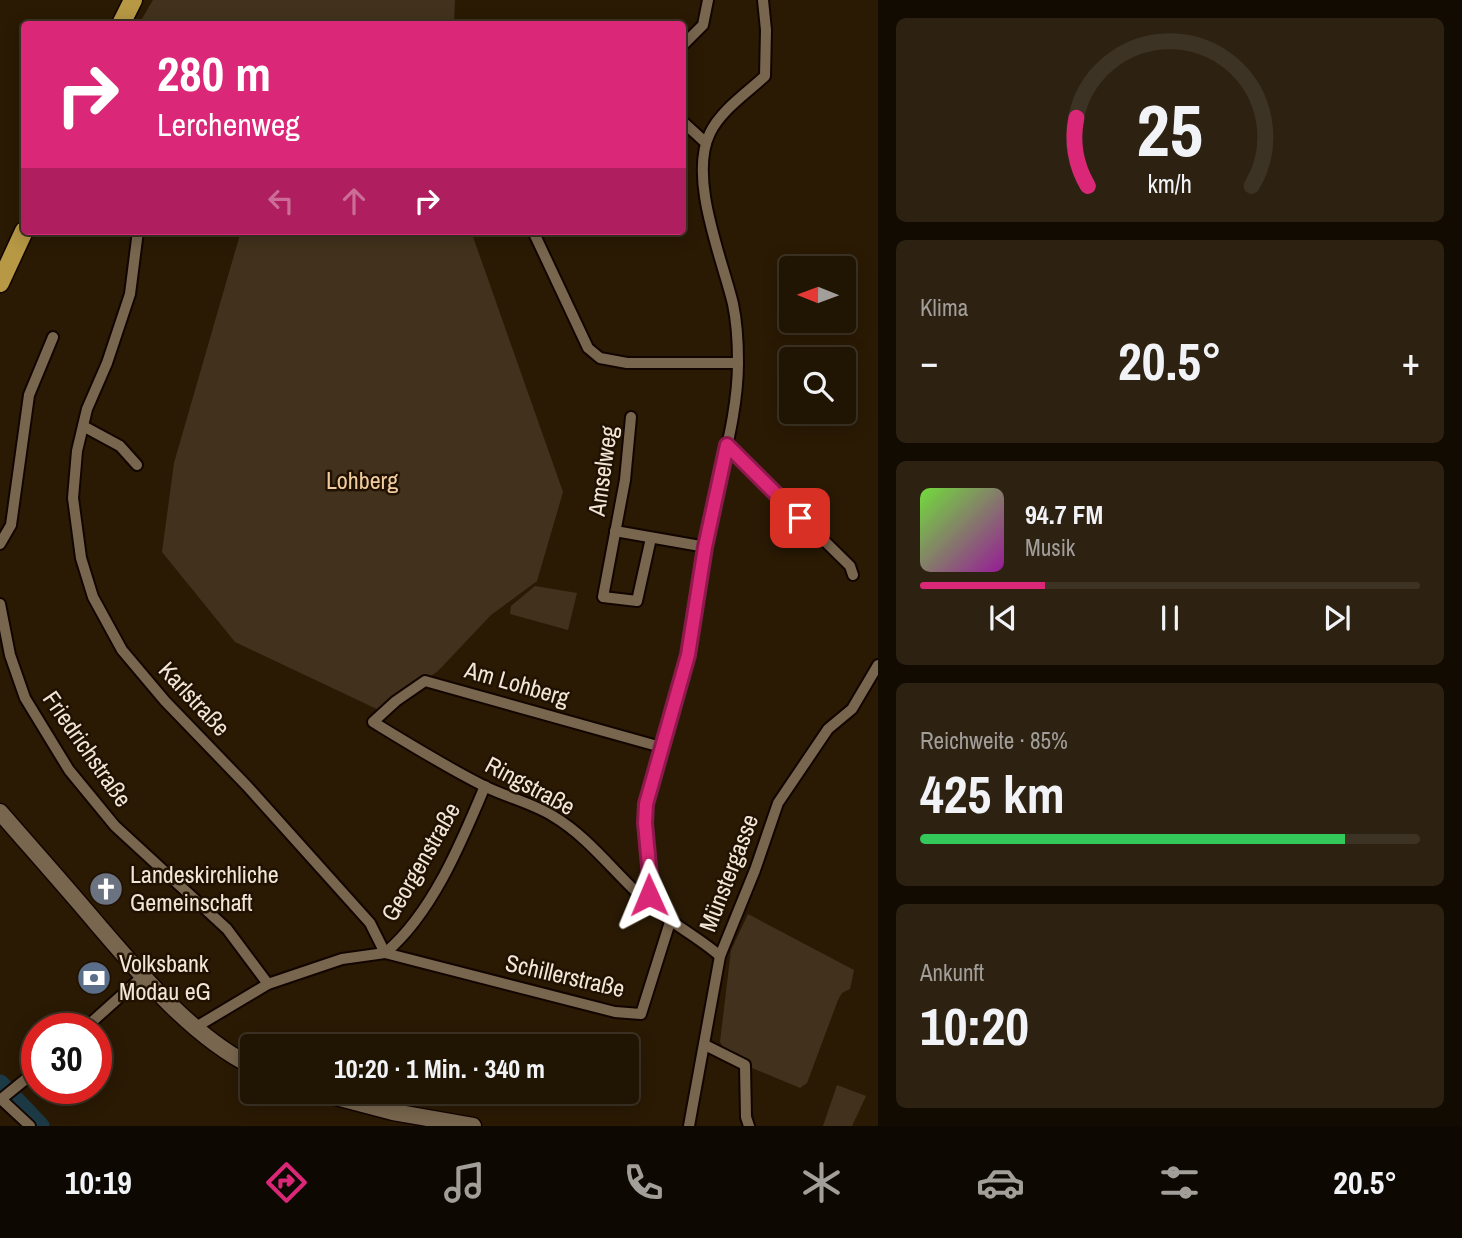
<!DOCTYPE html>
<html lang="de">
<head>
<meta charset="utf-8">
<style>
	body { margin:0; font-family:"Archivo Narrow",sans-serif; background:#2d2112; color:#f1f3f6; height:100vh; display:flex; flex-direction:column; font-size:26px; white-space:nowrap }
	* { box-sizing:border-box; margin:0 }
	p { font-size:23px; color:#a29e9a }
	.icon { flex:none; width:38px; height:38px; fill:none; stroke:currentColor; stroke-width:2; stroke-linecap:round; stroke-linejoin:round }
	.map { position:relative; flex:1; overflow:hidden }
	.sheet { display:flex; flex-direction:column; gap:18px; padding:18px; background:#120b02; width:584px }
	.sheet>* { flex:none }
	.hud { position:absolute; left:21px; top:21px; width:665px; height:214px; border-radius:7px; box-shadow:0 4px 18px #0003,0 0 0 2px #3d3325; background:#db2777; color:#fff; overflow:hidden }
	.needle { width:46px; rotate:271deg }
	.fabs { position:absolute; left:779px; top:256px; display:grid; gap:14px }
	.fabs a { display:grid; place-items:center; width:77px; height:77px; border-radius:7px; background:#201403; box-shadow:0 4px 18px #0003,0 0 0 2px #3d3325; font-size:35px }
	.speed { position:absolute; left:21px; top:1013px; display:flex; gap:14px; font-size:35px; font-weight:700; text-align:center }
	.speed>* { display:grid; place-content:center; width:91px; height:91px; border-radius:50%; background:#201403; box-shadow:0 4px 18px #0003,0 0 0 2px #3d3325; line-height:1 }
	.speed .limit { border:10px solid #d22; background:#fff; color:#111 }
	.pin { position:absolute; display:grid; place-items:center; width:60px; height:60px; color:#fff; margin:-30px; border-radius:14px; box-shadow:0 4px 10px #0006 }
	.me { position:absolute; width:77px; margin:-38px; rotate:359deg; stroke-linejoin:round; filter:drop-shadow(0 0 5px #0008) }
	.turn { display:flex; align-items:center; gap:24px; height:147px; padding:0 21px; font-size:32px }
	.turn .icon { width:91px; height:91px; stroke-width:2.5 }
	.turn b { display:block; font-size:49px; line-height:60px }
	.lanes { display:flex; align-items:center; height:66px; padding:0 21px; background:#0003; justify-content:center; gap:35px; direction:ltr }
	.lanes .off { opacity:.35 }
	.big { font-size:52px; font-weight:800; line-height:1.1 }
	.sheet .widget { flex:1; display:flex; flex-direction:column; justify-content:center; gap:10px; min-width:0; padding:0 24px; border-radius:10px; background:#2d2112 }
	.sheet .dial { align-items:center; gap:0 }
	.dial svg { height:182px; overflow:visible; fill:none; stroke:#3d3325; stroke-width:7; stroke-linecap:round; text-anchor:middle }
	.dial text { fill:#f1f3f6; stroke:none }
	.song { display:flex; align-items:center; gap:21px }
	.cover { width:84px; height:84px; border-radius:10px; background:linear-gradient(135deg,hsl(100 70% 55%),hsl(300 70% 35%)) }
	.played { height:7px; border-radius:4px; background:linear-gradient(90deg,#db2777 25%,#3d3325 25%) }
	.keys { display:flex; justify-content:space-around; direction:ltr }
	.heat { display:flex; justify-content:space-between; align-items:center; font-size:38px; direction:ltr }
	.charge { height:10px; border-radius:5px; background:linear-gradient(90deg,#34c759 85%,#3d3325 0) }
	.trip { position:absolute; left:240px; top:1034px; width:399px; height:70px; border-radius:7px; background:#201403; box-shadow:0 4px 18px #0003,0 0 0 2px #3d3325; font-weight:800; line-height:70px; text-align:center }
	.tab-bar { display:flex; height:112px; justify-content:space-around; align-items:center; background:#0d0801; color:#a29e9a }
	.tab-bar .icon { width:49px; height:49px }
	.tab-bar .selected { color:#db2777 }
	.tab-bar b { font-size:32px; color:#f1f3f6 }
	main { display:flex; flex:1; min-height:0 }
	.map>svg:first-child { display:block }
	.green { fill:#42321d }
	.lines { fill:none; stroke-linecap:round; stroke-linejoin:round }
	.river { stroke:#1c3a46; stroke-width:19 }
	.minor-casing { stroke:#120500; stroke-width:14 }
	.secondary-casing { stroke:#120500; stroke-width:19 }
	.primary-casing { stroke:#120500; stroke-width:21 }
	.minor { stroke:#79664e; stroke-width:10 }
	.secondary { stroke:#79664e; stroke-width:16 }
	.primary { stroke:#b69845; stroke-width:18 }
	.route-casing { stroke:#8e194d; stroke-width:18 }
	.route { stroke:#db2777; stroke-width:12 }
	.labels { text-anchor:middle; stroke-width:5; stroke-linejoin:round; paint-order:stroke }
	.street-label { font-size:24px; fill:#f2e6d9; stroke:#201100 }
	.park-label { font-size:24px; fill:#f1cc9f; stroke:#201100 }
	.poi-label { font-size:24px; fill:#f2e6d9; stroke:#201100; text-anchor:start }
</style>
</head>
<body>
<main>
<div class="map">
<svg width="878" height="1126" viewBox="0 0 878 1126">
	<rect width="100%" height="100%" fill="#2a1a04"/>
	<g class="green">
		<path d="M153,0H455L454,24H139Z"/>
		<path d="M241,231H471L563,492L537,581L491,615L438,671L381,711L235,642L162,552L174,463Z"/>
		<path d="M535,586L577,593L568,630L510,614L511,606Z"/>
		<path d="M748,914L854,970L850,989L842,993L838,1000L807,1083L800,1088L745,1065L722,1053L723,1047L720,1042L731,950Z"/>
		<path d="M837,1085L866,1096L852,1126H823Z"/>
	</g>
	<g class="lines">
		<path class="river" d="M0,1084L40,1126"/>
		<g class="minor-casing">
			<g id="minor">
				<path d="M682,46L703,25L708,0"/>
				<path d="M682,121L706,143"/>
				<path d="M138,231L130,294L107,363L87,409L77,451L73,498L81,558L93,597L122,650L165,701L247,786L370,923L385,953L342,959L268,984L196,1027"/>
				<path d="M533,231L588,348L600,358L627,363H738"/>
				<path d="M631,417L625,480L603,597L637,601L651,538"/>
				<path d="M83,426L120,446L137,465"/>
				<path d="M727,445L850,566L853,575"/>
				<path d="M615,531L706,547"/>
				<path d="M0,544L11,525L29,395L53,337"/>
				<path d="M0,604L10,655L25,698L69,770L115,826L227,929L268,984"/>
				<path d="M661,747L425,681L396,701L373,722C409,744 446,767 484,786C506,797 532,803 553,816C590,838 615,874 647,902C670,923 697,936 720,956"/>
				<path d="M645,900C656,885 645,826 646,804C659,754 676,705 688,656C699,606 704,554 714,504C724,457 738,410 738,362C738,343 737,323 733,304C722,258 688,178 710,133C721,110 747,93 765,76L766,30L763,0"/>
				<path d="M385,953L615,1012L641,1014L670,922"/>
				<path d="M385,953C432,914 462,841 485,786"/>
				<path d="M84,1029L142,977"/>
				<path d="M705,1045L745,1065L746,1117L749,1126"/>
				<path d="M1,1099L30,1126"/>
				<path d="M0,1100L37,1070"/>
				<path d="M689,1126L720,956L755,870L778,803L828,729L852,709L878,665"/>
			</g>
		</g>
		<g class="secondary-casing">
			<g id="secondary">
				<path d="M0,812C33,850 66,887 98,925C140,974 194,1038 252,1066"/>
				<path d="M317,1092L393,1112L473,1126"/>
			</g>
		</g>
		<g class="primary-casing">
			<g id="primary">
				<path d="M121,24L133,0"/>
				<path d="M0,283L24,231"/>
			</g>
		</g>
		<use href="#minor" class="minor"/>
		<use href="#secondary" class="secondary"/>
		<use href="#primary" class="primary"/>
	</g>
	<g class="lines">
		<g class="route-casing">
			<path id="route" d="M649,895L651,888L645,823L646,804L688,655L705,547L727,445L800,518"/>
		</g>
		<use href="#route" class="route"/>
	</g>
	<defs>
		<g id="church-disc" transform="scale(1.75)"><circle r="9.5" fill="#6b7280" stroke="#201100"/><path d="M-1.2-6h2.4v3.5h3.3v2.4h-3.3V6h-2.4V-.1h-3.3v-2.4h3.3Z" fill="#fff"/></g>
		<g id="bank-disc" transform="scale(1.75)"><circle r="9.5" fill="#5c6f8a" stroke="#201100"/><path d="M-6-4H6V4H-6ZM0-2.3a2.3 2.3 0 1 0 0 4.6a2.3 2.3 0 1 0 0-4.6Z" fill="#fff"/></g>
	</defs>
	<g fill-rule="evenodd">
		<use href="#church-disc" x="106" y="889"/>
		<use href="#bank-disc" x="94" y="978"/>
	</g>
	<g class="labels">
		<g class="street-label">
			<text transform="translate(603 471) rotate(-82)" y="8">Amselweg</text>
			<text transform="translate(517 684) rotate(16)" y="8">Am Lohberg</text>
			<text transform="translate(194 699) rotate(47)" y="8">Karlstraße</text>
			<text transform="translate(87 749) rotate(55)" y="8">Friedrichstraße</text>
			<text transform="translate(530 786) rotate(28)" y="8">Ringstraße</text>
			<text transform="translate(421 862) rotate(-60)" y="8">Georgenstraße</text>
			<text transform="translate(729 873) rotate(-69)" y="8">Münstergasse</text>
			<text transform="translate(565 976) rotate(13)" y="8">Schillerstraße</text>
		</g>
		<g class="park-label">
			<text x="362" y="489">Lohberg</text>
		</g>
		<g class="poi-label">
			<text x="130" y="883">Landeskirchliche<tspan x="130" dy="28">Gemeinschaft</tspan></text>
			<text x="119" y="972">Volksbank<tspan x="119" dy="28">Modau eG</tspan></text>
		</g>
	</g>
</svg>
<div class="fabs">
<a><svg class="needle" viewBox="-14 -14 28 28"><path d="M0-13l5 13h-10z" fill="#e53935"/><path d="M0 13l5-13h-10z" fill="#a29e9a"/></svg></a>
<a><svg class="icon" aria-label="search" viewBox="0 0 24 24"><circle cx="10" cy="10" r="6"/><path d="M15 15l6 6"/></svg></a>
</div>
<div class="speed"><div class="limit">30</div></div>
<div class="pin" style="left:800px;top:518px;background:#d93025"><svg class="icon" aria-label="arrive" viewBox="0 0 24 24"><path d="M6 21V4h12l-3 4 3 4H6"/></svg></div>
<svg class="me" style="left:649px;top:895px" viewBox="-20 -20 40 40"><path d="M0-17L14 15 0 8-14 15z" fill="#db2777" stroke="#fff" stroke-width="4"/></svg>
<div class="trip">10:20 · 1 Min. · 340 m</div>
<div class="hud">
<div class="turn"><svg class="icon" aria-label="right" viewBox="0 0 24 24"><path d="M7 20v-9h11M14 6l5 5-5 5"/></svg><div><b>280 m</b>Lerchenweg</div></div>
<div class="lanes"><svg class="icon off" aria-label="left" viewBox="0 0 24 24"><path d="M17 20v-9H6M10 6l-5 5 5 5"/></svg><svg class="icon off" aria-label="ahead" viewBox="0 0 24 24"><path d="M12 20V5M6 11l6-6 6 6"/></svg><svg class="icon" aria-label="right" viewBox="0 0 24 24"><path d="M7 20v-9h11M14 6l5 5-5 5"/></svg></div>
</div>
</div>
<section class="sheet">
<div class="widget dial"><svg viewBox="0 0 100 80">
<path d="M14 69A42 42 0 1 1 86 69"/>
<path d="M14 69A42 42 0 0 1 9 39" stroke="#db2777"/>
<text x="50" y="56" font-size="32" font-weight="700">25</text>
<text x="50" y="72" font-size="11">km/h</text>
</svg></div>
<div class="widget"><p>Klima</p>
<div class="heat"><a>−</a><b class="big">20.5°</b><a>+</a></div>
</div>
<div class="widget">
<div class="song"><i class="cover"></i><div><b>94.7 FM</b><p>Musik</p></div></div>
<div class="played"></div>
<div class="keys"><svg class="icon" aria-label="previous" viewBox="0 0 24 24"><path d="M18 5L8 12l10 7zM5 5v14"/></svg><svg class="icon" aria-label="pause" viewBox="0 0 24 24"><path d="M8 5v14M16 5v14"/></svg><svg class="icon" aria-label="next" viewBox="0 0 24 24"><path d="M6 5l10 7-10 7zM19 5v14"/></svg></div>
</div>
<div class="widget"><p>Reichweite · 85%</p><b class="big">425 km</b><div class="charge"></div></div>
<div class="widget"><p>Ankunft</p><b class="big">10:20</b></div>
</section>
</main>
<nav class="tab-bar">
<b>10:19</b>
<svg class="icon selected" aria-label="directions" viewBox="0 0 24 24"><path d="M12 3l9 9-9 9-9-9zM9 14v-3h6M13 9l2 2-2 2"/></svg>
<svg class="icon" aria-label="music" viewBox="0 0 24 24"><path d="M9 18V5l10-2v13"/><circle cx="6" cy="18" r="3"/><circle cx="16" cy="16" r="3"/></svg>
<svg class="icon" aria-label="phone" viewBox="0 0 24 24"><path d="M5 4h4l2 5-3 2q2 4 5 5l2-3 5 2v4C11 20 4 13 5 4z"/></svg>
<svg class="icon" aria-label="climate" viewBox="0 0 24 24"><path d="M12 3v18M4 7l16 10M4 17L20 7"/></svg>
<svg class="icon" aria-label="car" viewBox="0 0 24 24"><path d="M5 17H2v-5l4-1 3-4h7l3 4 3 1v5h-3M9 17h6M6 11h13"/><circle cx="7" cy="17" r="2"/><circle cx="17" cy="17" r="2"/></svg>
<svg class="icon" aria-label="filters" viewBox="0 0 24 24"><path d="M4 7h16M4 17h16"/><circle cx="9" cy="7" r="2"/><circle cx="15" cy="17" r="2"/></svg>
<b>20.5°</b>
</nav>
</body>
</html>
